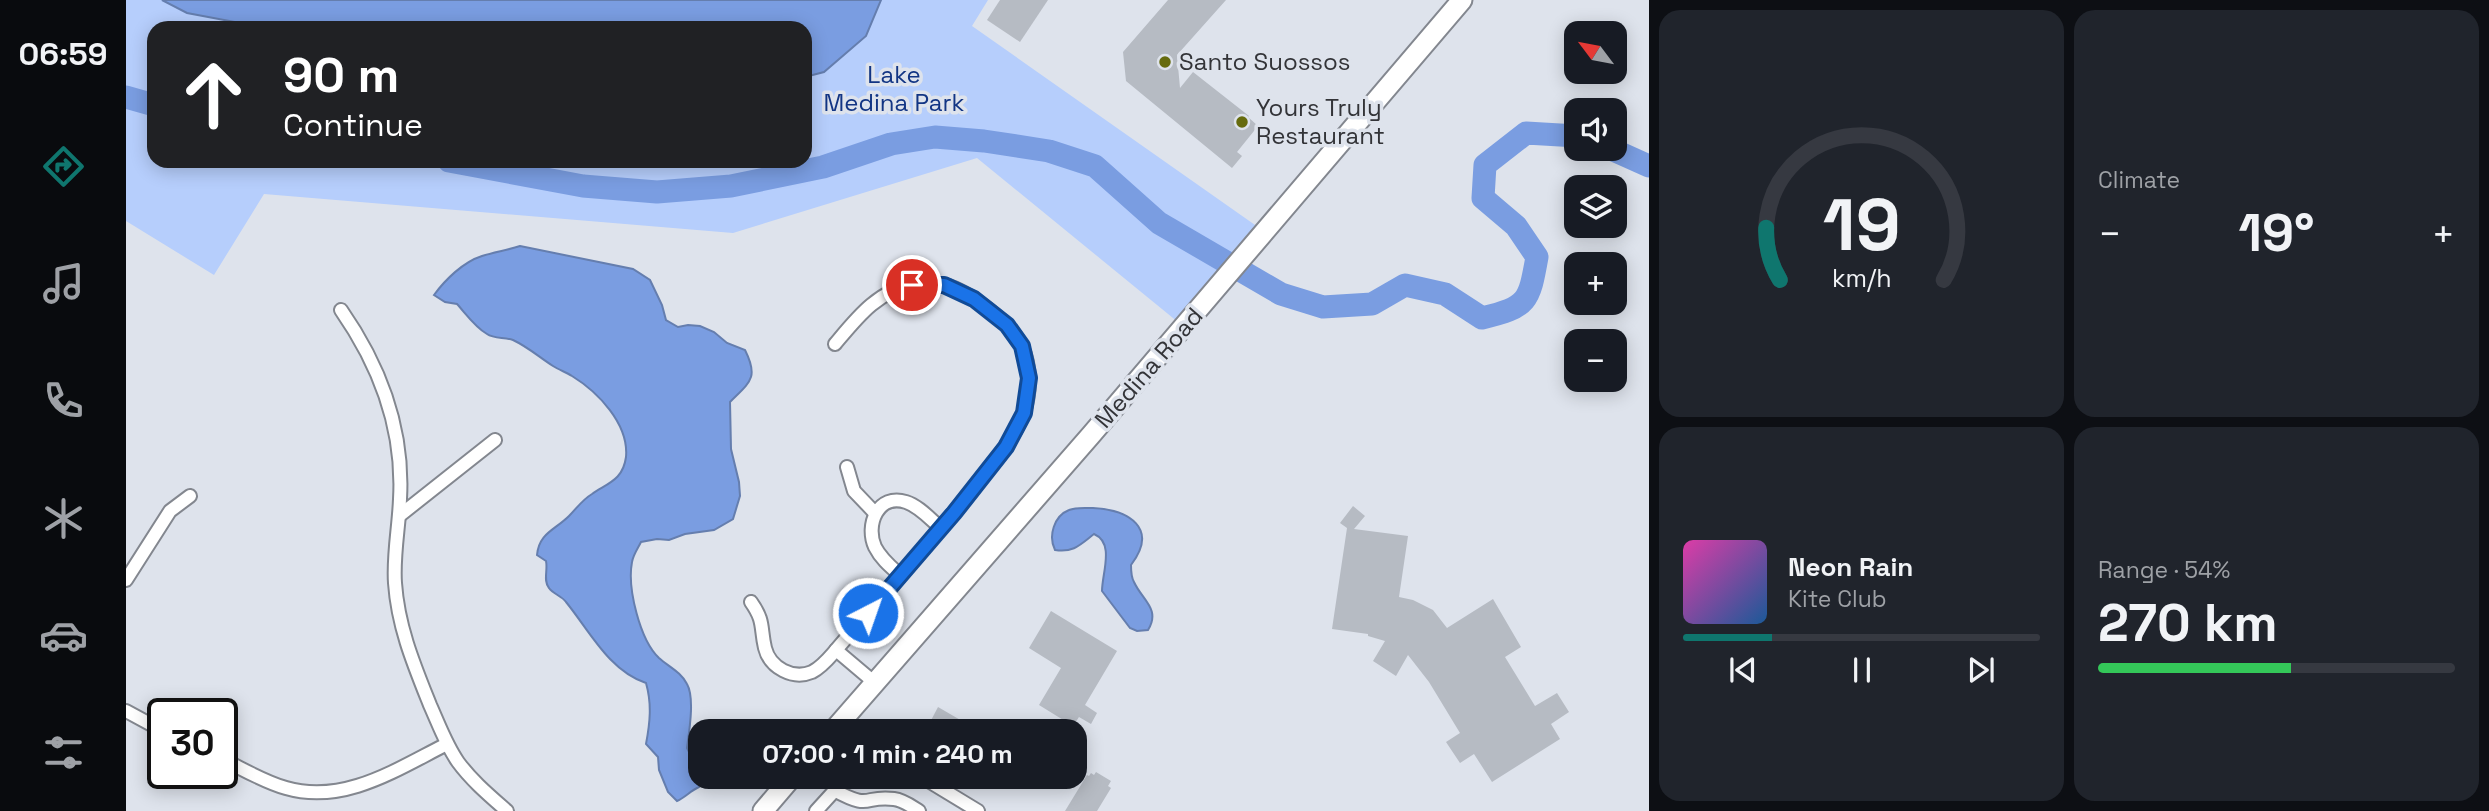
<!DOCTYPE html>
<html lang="en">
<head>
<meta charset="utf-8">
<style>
	body { margin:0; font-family:"Space Grotesk",sans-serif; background:#20242c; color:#f1f3f6; height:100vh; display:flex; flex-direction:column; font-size:26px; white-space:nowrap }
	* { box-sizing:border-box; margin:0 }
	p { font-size:23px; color:#9ea1a6 }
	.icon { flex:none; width:38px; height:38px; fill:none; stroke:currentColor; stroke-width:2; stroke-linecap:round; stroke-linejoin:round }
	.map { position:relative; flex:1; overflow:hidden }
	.sheet { display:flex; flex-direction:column; gap:10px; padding:10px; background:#0d0f14; width:840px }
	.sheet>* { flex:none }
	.guide { position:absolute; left:21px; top:21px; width:665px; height:147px; border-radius:21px; box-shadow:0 4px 18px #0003; background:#202124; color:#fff; overflow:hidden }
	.needle { width:46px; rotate:302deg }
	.fabs { position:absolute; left:1438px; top:21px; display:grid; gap:14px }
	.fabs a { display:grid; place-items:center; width:63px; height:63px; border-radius:14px; background:#171b24; box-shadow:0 4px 18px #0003; font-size:35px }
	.speed { position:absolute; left:21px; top:698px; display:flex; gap:14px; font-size:35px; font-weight:700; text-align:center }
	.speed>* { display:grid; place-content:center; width:91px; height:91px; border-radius:50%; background:#171b24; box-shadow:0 4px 18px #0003; line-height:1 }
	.speed .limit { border:4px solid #111; border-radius:10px; background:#fff; color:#111 }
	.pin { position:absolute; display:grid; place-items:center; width:60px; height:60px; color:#fff; margin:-30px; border:4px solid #fff; border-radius:50%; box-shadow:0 2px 7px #0007 }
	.me { position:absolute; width:77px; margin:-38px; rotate:41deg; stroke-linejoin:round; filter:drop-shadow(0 0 5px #0008) }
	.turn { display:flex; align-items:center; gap:24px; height:147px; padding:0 21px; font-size:32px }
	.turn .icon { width:91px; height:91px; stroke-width:2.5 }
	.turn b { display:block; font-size:49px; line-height:60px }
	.big { font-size:52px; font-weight:700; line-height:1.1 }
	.sheet .card { flex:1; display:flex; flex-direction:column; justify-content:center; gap:10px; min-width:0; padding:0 24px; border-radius:21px; background:#20242c }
	.sheet .dial { align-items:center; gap:0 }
	.dial svg { height:182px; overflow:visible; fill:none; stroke:#363941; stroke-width:7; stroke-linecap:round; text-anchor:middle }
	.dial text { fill:#f1f3f6; stroke:none }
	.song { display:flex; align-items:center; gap:21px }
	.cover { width:84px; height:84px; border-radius:10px; background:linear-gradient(135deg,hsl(320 70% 55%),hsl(210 70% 35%)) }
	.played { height:7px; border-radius:4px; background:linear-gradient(90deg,#0f766e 25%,#363941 25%) }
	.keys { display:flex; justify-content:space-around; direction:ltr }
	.heat { display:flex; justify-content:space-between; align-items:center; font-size:38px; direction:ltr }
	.charge { height:10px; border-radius:5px; background:linear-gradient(90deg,#34c759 54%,#363941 0) }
	.sheet .tiles { flex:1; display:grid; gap:10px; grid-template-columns:repeat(2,1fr) }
	.trip { position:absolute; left:562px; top:719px; width:399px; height:70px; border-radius:21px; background:#171b24; box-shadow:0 4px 18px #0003; font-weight:700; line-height:70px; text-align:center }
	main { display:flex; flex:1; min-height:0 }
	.tabs { display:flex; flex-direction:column; width:126px; justify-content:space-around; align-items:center; background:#090b0e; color:#9ea1a6 }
	.tabs .icon { width:49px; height:49px }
	.tabs .current { color:#0f766e }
	.tabs b { font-size:32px; color:#f1f3f6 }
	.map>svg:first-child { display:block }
	.green { fill:#b6cefc; fill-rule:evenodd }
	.water { fill:#7a9de1; stroke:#657eae; stroke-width:2 }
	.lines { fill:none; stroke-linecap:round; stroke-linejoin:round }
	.river { stroke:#7a9de1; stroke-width:23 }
	.building { fill:#b6bbc3 }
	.minor-casing { stroke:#83878f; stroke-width:16 }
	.trunk-casing { stroke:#83878f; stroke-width:23 }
	.minor { stroke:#fff; stroke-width:12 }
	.trunk { stroke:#fff; stroke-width:19 }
	.route-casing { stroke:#114b97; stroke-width:18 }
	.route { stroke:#1a73e8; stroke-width:12 }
	.poi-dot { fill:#666b0e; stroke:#dee3ec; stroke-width:2.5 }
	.labels { text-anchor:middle; stroke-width:7; stroke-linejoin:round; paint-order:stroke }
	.poi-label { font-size:24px; fill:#333438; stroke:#dee3ec; text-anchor:start }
	.park-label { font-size:24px; fill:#123584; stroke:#dee3ec }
	.street-label { font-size:24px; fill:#333438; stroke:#dee3ec }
</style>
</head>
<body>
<main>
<nav class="tabs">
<b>06:59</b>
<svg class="icon current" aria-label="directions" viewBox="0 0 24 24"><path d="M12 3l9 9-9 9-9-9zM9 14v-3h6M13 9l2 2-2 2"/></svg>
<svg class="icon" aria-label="music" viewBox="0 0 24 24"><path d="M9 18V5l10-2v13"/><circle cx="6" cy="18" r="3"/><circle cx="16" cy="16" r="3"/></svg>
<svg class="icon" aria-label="phone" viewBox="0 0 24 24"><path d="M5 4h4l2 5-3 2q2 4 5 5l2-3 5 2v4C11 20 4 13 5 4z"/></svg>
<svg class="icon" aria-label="climate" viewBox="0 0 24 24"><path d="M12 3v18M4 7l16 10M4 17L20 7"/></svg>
<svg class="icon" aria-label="car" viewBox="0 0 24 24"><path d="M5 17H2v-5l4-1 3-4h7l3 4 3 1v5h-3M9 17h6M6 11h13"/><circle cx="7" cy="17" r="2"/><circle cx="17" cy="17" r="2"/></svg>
<svg class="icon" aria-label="filters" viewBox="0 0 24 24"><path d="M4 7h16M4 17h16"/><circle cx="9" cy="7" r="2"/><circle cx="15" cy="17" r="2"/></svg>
</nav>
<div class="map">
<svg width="1523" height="811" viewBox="0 0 1523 811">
	<rect width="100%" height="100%" fill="#dee3ec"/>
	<path class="green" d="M0,0H862L846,26L1139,232L1058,327L851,158L607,233L138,194L88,275L0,221ZM28,28H679V161H28Z"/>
	<g class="water">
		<path d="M36,0H755L740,36L698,72L679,77V28H140L61,13Z"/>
		<path d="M394,246L507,269L524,280L536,305L540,320L552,327L562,325L574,326L588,332L601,343L619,350C633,378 624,382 604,402L605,449L613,482L614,496L607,519L588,530L559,534L543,540L531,539L515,542C512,548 507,555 506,562C501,588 514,640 533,658C543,667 555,672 561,684C569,698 563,732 561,748C569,765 577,768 573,787C564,791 560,797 551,801L542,792L533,770L532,757L520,744C524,723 526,704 520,683C483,671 463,630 440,602C436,596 427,594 423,588C417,581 422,570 420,561L411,555C413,533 429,530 443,516C451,508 456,500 466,494C482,483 497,480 500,457C503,424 472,392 446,376C440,372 433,370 427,366C413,357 402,347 387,340C378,337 368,339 361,334C349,327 340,314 331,304L319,302L308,295C319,280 337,262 356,256C369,252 382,250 394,246Z"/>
		<path d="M967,508C1003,510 1033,528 1005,565C1005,571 1005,577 1008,582C1016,600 1035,609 1022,630L1011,631L1004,628L976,591C976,573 989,543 968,534C954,545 947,553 929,550C922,536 928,516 943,510C950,507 959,508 967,508Z"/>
	</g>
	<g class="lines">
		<g class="river">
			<path d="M0,97L28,105"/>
			<path d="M1485,149L1523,166"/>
			<path d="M323,161L457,186L531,192L605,186L697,167L765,144L809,137L858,141L923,151L969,166L1033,223L1155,294L1197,307L1246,304L1279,285L1319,294L1356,318C1402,307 1403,302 1411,257L1390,226L1357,198L1359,165L1400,133L1451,136"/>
		</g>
	</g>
	<g class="building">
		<path d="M874,0H922L894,42L861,20Z"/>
		<path d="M1042,0H1100L1051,55L1054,88L1067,72L1123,116L1122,117L1132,126L1111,152L1116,156L1106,168L1000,81L997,52Z"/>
		<path d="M1227,506L1239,516L1228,529L1282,536L1273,597L1287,600L1307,610L1321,628L1367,599L1395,647L1379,657L1409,706L1431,693L1443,712L1425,724L1434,739L1366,782L1348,754L1334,763L1320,742L1334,733L1303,682L1282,655L1270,676L1247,661L1259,641L1242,636V634L1206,629L1221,528L1214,523Z"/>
		<path d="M925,611L991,651L959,705L971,713L965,724L953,717L947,726L913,705L935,668L903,648Z"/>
		<path d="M812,707L855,732H799Z"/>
		<path d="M970,772L985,781L982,786L985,788L971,811H939L961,775L963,776L965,773L968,775Z"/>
	</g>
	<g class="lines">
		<g class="minor-casing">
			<g id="minor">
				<path d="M215,310C254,366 278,429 274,499C273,527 267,555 269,583C272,627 288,665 304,705C313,725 320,745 332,762C346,781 364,796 381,811"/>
				<path d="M721,467L728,491L749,513"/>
				<path d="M273,516L369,440"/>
				<path d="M774,575C765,567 755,559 749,547C739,525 752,493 780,502C793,506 805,520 815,528"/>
				<path d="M0,580L44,511L64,496"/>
				<path d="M625,602C639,622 634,627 639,648C644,668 667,680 686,672C696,667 703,658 710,650C758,594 808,539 854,480C869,460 888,439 897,414C905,394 905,366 896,347C886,324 843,291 819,285C811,283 796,284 787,285C752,290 730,319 709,344"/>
				<path d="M710,650L749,683"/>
				<path d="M0,711L37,731"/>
				<path d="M96,759C117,769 138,782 160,788C218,805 271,769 321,744"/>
				<path d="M796,777L852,811"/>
				<path d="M708,790C746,811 737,795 768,799C777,800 785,806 793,811"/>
				<path d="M690,811L721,777"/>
			</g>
		</g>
		<g class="trunk-casing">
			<g id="trunk">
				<path d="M706,732L965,435L1336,0"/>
				<path d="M637,811L666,777"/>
			</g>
		</g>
		<use href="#minor" class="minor"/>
		<use href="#trunk" class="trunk"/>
	</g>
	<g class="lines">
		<g class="route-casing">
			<path id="route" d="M742,613L828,513L880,447L898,413L903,378L896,346L881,325L848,299L818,285H786"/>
		</g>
		<use href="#route" class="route"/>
	</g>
	<g class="poi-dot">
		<circle cx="1039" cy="62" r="7"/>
		<circle cx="1116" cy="122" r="7"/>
	</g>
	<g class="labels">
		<g class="poi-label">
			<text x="1053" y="70">Santo Suossos</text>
			<text x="1130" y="116">Yours Truly<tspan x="1130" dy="28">Restaurant</tspan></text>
		</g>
		<g class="park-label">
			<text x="768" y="83">Lake<tspan x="768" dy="28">Medina Park</tspan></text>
		</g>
		<g class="street-label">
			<text transform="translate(1023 368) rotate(-49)" y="8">Medina Road</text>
		</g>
	</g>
</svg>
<div class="fabs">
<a><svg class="needle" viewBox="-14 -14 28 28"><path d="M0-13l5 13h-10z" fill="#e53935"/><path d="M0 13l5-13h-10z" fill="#9ea1a6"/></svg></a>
<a><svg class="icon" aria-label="sound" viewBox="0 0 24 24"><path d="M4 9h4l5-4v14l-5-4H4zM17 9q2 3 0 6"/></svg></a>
<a><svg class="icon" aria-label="layers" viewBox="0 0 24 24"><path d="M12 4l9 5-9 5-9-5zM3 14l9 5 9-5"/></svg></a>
<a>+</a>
<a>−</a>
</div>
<div class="speed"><div class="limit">30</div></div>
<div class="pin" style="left:786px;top:285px;background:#d93025"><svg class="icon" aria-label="arrive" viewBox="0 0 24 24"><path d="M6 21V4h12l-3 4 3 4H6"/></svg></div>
<svg class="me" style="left:742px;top:613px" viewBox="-20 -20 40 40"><circle r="17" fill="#1a73e8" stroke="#fff" stroke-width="3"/><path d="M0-11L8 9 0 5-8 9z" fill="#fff"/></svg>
<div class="trip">07:00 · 1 min · 240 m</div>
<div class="guide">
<div class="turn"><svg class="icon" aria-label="ahead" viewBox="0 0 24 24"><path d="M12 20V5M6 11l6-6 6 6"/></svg><div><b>90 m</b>Continue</div></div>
</div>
</div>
<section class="sheet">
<div class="tiles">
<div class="card dial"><svg viewBox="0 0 100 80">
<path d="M14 69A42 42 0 1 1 86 69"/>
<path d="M14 69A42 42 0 0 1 8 46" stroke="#0f766e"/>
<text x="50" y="56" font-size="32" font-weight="700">19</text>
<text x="50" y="72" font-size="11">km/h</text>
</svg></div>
<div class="card"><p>Climate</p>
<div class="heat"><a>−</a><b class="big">19°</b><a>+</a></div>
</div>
<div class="card">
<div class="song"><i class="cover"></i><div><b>Neon Rain</b><p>Kite Club</p></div></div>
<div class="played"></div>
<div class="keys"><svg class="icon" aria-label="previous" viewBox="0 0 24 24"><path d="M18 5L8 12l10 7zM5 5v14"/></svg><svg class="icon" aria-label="pause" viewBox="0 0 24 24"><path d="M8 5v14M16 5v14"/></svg><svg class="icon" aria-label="next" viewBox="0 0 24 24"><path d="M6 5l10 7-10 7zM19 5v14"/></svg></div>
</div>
<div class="card"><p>Range · 54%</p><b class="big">270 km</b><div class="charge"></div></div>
</div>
</section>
</main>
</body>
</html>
